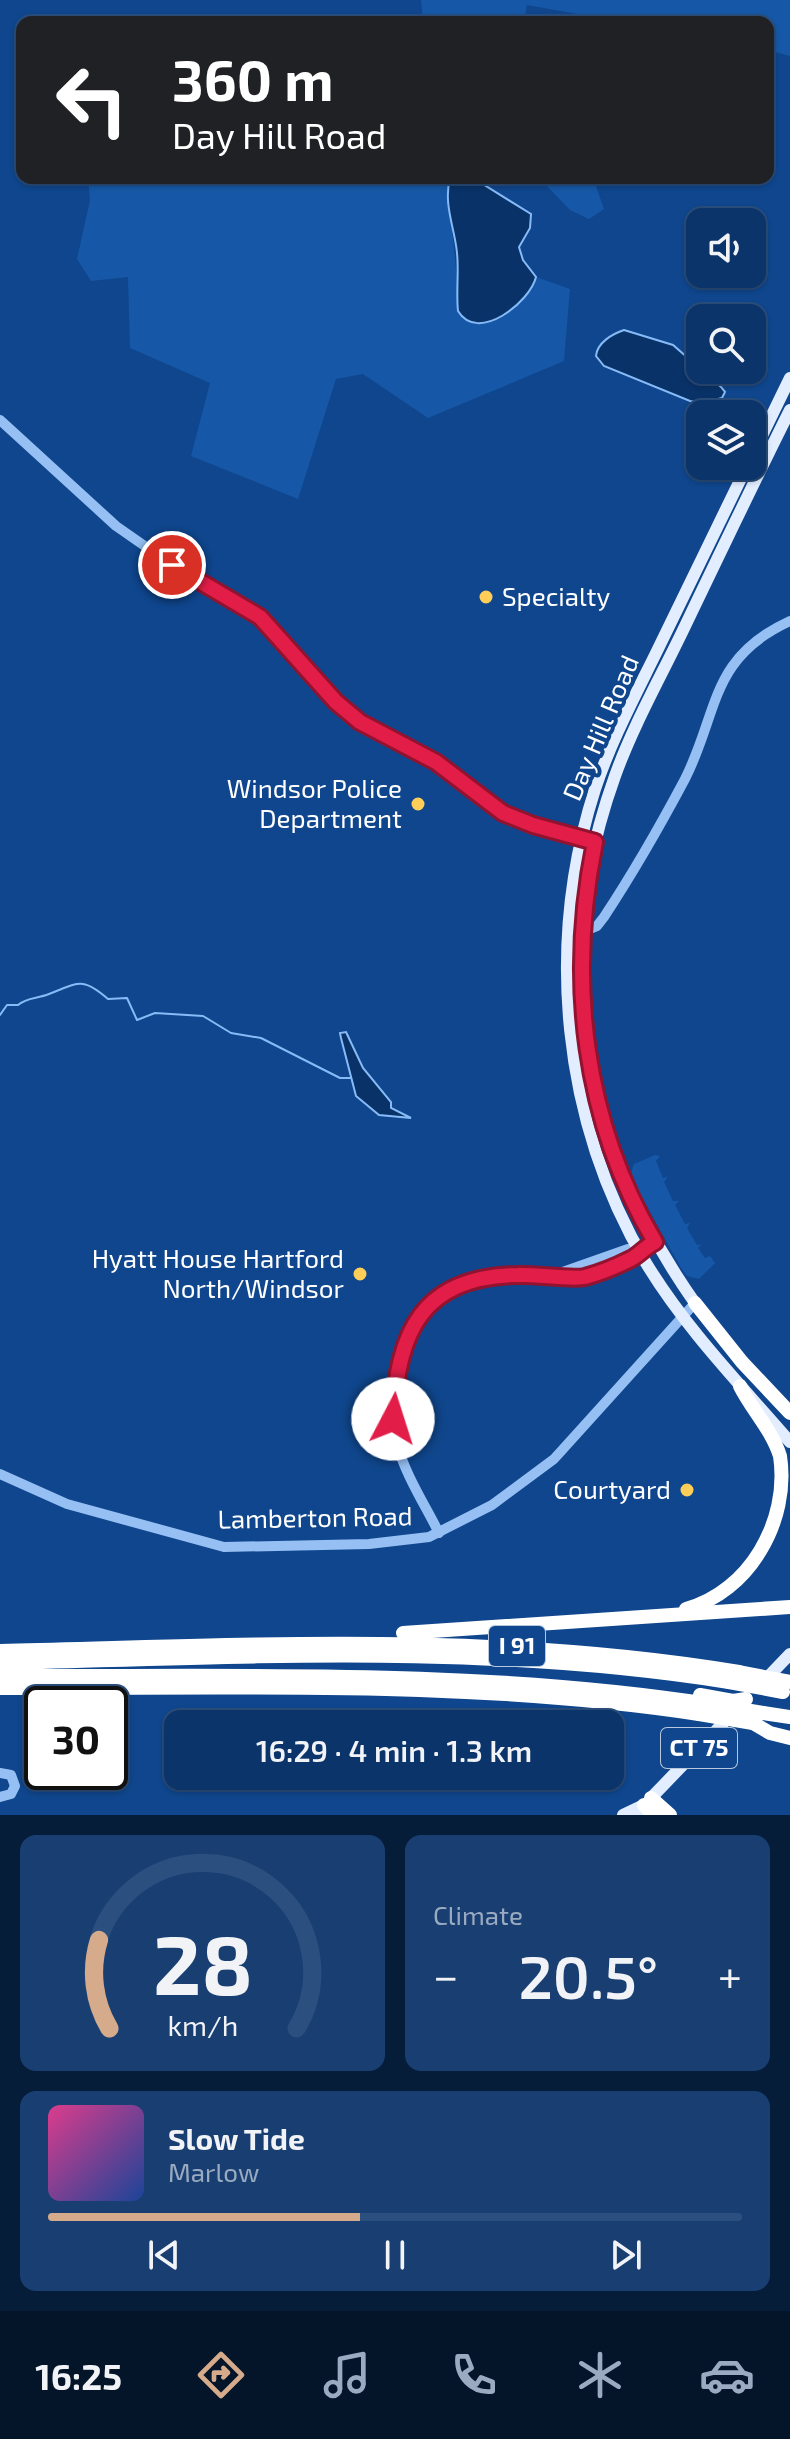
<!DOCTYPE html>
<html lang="en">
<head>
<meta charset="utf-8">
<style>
	body { margin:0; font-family:"Exo 2",sans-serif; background:#193f72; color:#f1f3f6; height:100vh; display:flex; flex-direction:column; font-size:30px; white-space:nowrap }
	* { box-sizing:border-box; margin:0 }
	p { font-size:26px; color:#9aaac1 }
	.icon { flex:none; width:44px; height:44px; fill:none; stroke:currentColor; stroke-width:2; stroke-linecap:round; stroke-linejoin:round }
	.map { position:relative; height:1815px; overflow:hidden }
	.side { display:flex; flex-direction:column; gap:20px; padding:20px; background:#061d3a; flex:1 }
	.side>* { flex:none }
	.hud { position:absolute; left:16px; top:16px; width:758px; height:168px; border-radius:16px; box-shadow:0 2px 6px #0004,0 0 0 2px #2b4f7e; background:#202124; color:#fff; overflow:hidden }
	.controls { position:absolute; left:686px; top:208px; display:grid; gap:16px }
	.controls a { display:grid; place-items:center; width:80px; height:80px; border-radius:16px; background:#0b346a; box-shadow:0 2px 6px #0004,0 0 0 2px #2b4f7e; font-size:40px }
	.speed { position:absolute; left:24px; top:1686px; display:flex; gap:16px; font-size:40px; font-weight:700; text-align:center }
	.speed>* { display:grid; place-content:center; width:104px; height:104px; border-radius:50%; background:#0b346a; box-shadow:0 2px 6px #0004,0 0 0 2px #2b4f7e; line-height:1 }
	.speed .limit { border:4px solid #111; border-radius:12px; background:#fff; color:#111 }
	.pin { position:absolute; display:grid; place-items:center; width:68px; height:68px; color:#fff; margin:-34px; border:4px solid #fff; border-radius:50%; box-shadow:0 2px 8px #0007 }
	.me { position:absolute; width:88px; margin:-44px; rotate:5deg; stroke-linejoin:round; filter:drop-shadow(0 0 6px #0008) }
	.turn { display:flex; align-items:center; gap:28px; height:168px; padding:0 24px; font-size:36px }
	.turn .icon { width:104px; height:104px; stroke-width:2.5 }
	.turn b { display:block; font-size:56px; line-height:68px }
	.big { font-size:60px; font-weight:600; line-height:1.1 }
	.side .card { flex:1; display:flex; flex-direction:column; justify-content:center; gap:12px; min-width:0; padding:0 28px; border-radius:16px; background:#193f72 }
	.side .dial { align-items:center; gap:0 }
	.dial svg { height:208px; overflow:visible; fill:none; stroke:#2b4f7e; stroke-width:7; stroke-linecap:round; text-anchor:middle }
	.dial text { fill:#f1f3f6; stroke:none }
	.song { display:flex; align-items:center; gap:24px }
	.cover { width:96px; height:96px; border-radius:12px; background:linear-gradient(135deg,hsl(330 70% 55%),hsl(220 70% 35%)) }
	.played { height:8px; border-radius:4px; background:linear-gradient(90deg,#d6ab8b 45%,#2b4f7e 45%) }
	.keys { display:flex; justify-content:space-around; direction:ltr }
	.heat { display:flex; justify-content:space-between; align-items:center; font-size:44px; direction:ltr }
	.side .tiles { flex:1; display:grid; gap:20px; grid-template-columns:1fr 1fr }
	.card:last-child { grid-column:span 2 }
	.trip { position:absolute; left:164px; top:1710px; width:460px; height:80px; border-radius:16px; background:#0b346a; box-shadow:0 2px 6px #0004,0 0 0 2px #2b4f7e; font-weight:600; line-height:80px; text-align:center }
	.menu { display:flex; height:128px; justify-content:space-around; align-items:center; background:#04152a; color:#9aaac1 }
	.menu .icon { width:56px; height:56px }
	.menu .on { color:#d6ab8b }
	.menu b { font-size:36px; color:#f1f3f6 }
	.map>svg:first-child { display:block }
	.green { fill:#1658a7 }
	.water { fill:#093268; stroke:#87bbf7; stroke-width:2 }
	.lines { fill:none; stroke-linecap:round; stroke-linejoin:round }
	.stream { stroke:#87bbf7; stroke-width:2 }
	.minor { stroke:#96c0f3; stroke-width:10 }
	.major { stroke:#e2edff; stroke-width:12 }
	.highway { stroke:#fff; stroke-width:14 }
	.highway-bridge { stroke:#fff; stroke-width:14 }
	.route-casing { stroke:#92132f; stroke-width:20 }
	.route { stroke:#e11d48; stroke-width:14 }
	.poi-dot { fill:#ffce58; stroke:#0f468d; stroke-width:3 }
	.labels { text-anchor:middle; stroke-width:8; stroke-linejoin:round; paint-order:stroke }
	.shield { fill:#0f468d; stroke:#b7c8dd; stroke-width:2 }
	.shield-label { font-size:24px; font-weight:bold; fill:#fff }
	.poi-label { font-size:26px; fill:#fff; stroke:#0f468d; text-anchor:end }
	.street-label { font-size:26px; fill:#fff; stroke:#0f468d }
</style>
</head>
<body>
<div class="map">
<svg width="790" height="1815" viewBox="0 0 790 1815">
	<rect width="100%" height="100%" fill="#0f468d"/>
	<g class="green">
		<path d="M421,0H790V56L768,50V22H622L527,5L524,22H423Z"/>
		<path d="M88,178H450L448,192L461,316L473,322L535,284L536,277L570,289L564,361L428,418L363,374L336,379L298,499L191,456L210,383L130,348L128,277L91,281L77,259L90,200Z"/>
		<path d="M486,178H593L604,209L589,219L570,210L545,184Z"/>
		<path d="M655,1155L660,1156L656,1161L663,1178L668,1177L664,1182L673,1201H679L675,1205L685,1224L690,1223L687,1228L697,1245L702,1244L698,1248L705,1258L710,1256L715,1263L699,1279L687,1276L681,1268L630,1176L634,1164Z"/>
	</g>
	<g class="water">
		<path d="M450,178H473L531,214L530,228L519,247L523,260L536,277C530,302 478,344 458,311C456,292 459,272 457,253C455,229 443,204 450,178Z"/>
		<path d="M624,330L673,345L721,387L725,392L722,398L702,403L690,401L604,366L596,356C597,343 612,334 624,330Z"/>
		<path d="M346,1032L363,1068L391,1102V1108L411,1118L379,1115L356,1096L341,1038L340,1033Z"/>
	</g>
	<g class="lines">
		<path class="stream" d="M0,1015L7,1005H18C27,997 37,999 49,994C78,983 82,976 108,999L127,998L137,1020L155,1013L203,1016L231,1033L261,1038L340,1078H351"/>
		<g class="minor">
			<path d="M0,420L116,526L172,565L260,617L348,714L436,762L503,813L533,825L589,841"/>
			<path d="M582,932L597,926L604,917C633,873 660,826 685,779C719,712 709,658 790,621"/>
			<path d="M557,1274L628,1249L639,1250"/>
			<path d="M0,1474L67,1504L224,1547L369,1544L429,1537L492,1505L554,1459L695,1303"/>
			<path d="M439,1533C425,1505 405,1474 397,1444C378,1377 411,1286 487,1275C508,1272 533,1273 554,1274C563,1275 570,1279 578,1278C609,1274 630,1254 655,1242"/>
			<path d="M0,1773L11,1775L15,1786L11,1794L0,1797"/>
		</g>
		<g class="major">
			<path d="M752,456L790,378"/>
			<path d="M747,466C717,528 687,589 657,651C635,696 611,741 595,789C545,945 562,1121 646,1263C686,1329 740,1384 790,1442"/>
			<path d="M695,1303C582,1142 547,965 615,776C634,723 663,673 687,622C721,551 755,480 790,410"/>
			<path d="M764,1681L790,1654"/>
			<path d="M623,1815L644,1805"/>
			<path d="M640,1815L651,1798L732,1714"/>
		</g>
		<g class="highway">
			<path d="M695,1303L742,1362L790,1413"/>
			<path d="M686,1609C749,1592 790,1521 780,1456C772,1430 752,1410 740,1386"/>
			<path d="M403,1633L790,1607"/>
			<path d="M0,1651C248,1645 493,1631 739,1672"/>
			<path d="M0,1663C247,1657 484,1643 729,1682"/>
			<path d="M0,1676C236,1677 475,1668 709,1704"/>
			<path d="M0,1688C233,1689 469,1679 699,1714"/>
			<path d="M700,1695L733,1701L746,1699"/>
			<path d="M763,1713L790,1717"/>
			<path d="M753,1723L770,1733L790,1738"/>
			<path d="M651,1798L670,1815"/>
			<path d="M644,1805L653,1815"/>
		</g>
		<g class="highway-bridge">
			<path d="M739,1672L790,1682"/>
			<path d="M729,1682L783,1692"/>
			<path d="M709,1704L763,1713"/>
			<path d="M699,1714L753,1723"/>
		</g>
	</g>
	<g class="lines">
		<g class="route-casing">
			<path id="route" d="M172,565L260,617L336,702L360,722L436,762L503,813L533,825L595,842C567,979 583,1121 655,1242C645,1247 639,1255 631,1259C617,1266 600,1273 585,1277C570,1280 536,1274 518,1275C422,1276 397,1332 393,1419"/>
		</g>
		<use href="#route" class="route"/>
	</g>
	<g class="poi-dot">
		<circle cx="486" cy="597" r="8"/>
		<circle cx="418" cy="804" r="8"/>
		<circle cx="360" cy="1274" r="8"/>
		<circle cx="687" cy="1490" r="8"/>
	</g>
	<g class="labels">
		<g class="shield">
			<rect x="489" y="1626" width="56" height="40" rx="6"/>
			<rect x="661" y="1728" width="76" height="40" rx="6"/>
		</g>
		<g class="shield-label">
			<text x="517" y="1654">I 91</text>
			<text x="699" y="1756">CT 75</text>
		</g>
		<g class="poi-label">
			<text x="502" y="606" text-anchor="start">Specialty</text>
			<text x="402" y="798">Windsor Police<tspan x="402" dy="30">Department</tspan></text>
			<text x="344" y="1268">Hyatt House Hartford<tspan x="344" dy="30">North/Windsor</tspan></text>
			<text x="671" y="1499">Courtyard</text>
		</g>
		<g class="street-label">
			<text transform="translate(601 728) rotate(-67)" y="9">Day Hill Road</text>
			<text transform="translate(315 1518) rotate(-1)" y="9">Lamberton Road</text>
		</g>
	</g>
</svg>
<div class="controls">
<a><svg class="icon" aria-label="sound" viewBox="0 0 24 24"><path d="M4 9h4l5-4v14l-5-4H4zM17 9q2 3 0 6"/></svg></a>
<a><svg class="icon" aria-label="search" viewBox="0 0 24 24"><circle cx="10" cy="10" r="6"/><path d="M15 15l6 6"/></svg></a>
<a><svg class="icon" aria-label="layers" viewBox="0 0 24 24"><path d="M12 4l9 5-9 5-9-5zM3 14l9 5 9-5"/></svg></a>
</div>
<div class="speed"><div class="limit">30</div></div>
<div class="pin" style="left:172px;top:565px;background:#d93025"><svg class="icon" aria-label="arrive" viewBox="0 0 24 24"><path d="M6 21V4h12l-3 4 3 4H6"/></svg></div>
<svg class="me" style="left:393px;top:1419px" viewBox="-20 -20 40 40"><circle r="19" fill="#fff"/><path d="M0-13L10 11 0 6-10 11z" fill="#e11d48"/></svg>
<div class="trip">16:29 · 4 min · 1.3 km</div>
<div class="hud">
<div class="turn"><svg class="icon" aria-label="left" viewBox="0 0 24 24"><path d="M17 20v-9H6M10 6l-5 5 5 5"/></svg><div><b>360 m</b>Day Hill Road</div></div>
</div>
</div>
<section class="side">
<div class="tiles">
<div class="card dial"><svg viewBox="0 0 100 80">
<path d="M14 69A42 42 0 1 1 86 69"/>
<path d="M14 69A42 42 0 0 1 10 35" stroke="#d6ab8b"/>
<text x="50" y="56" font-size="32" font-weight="700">28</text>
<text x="50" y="72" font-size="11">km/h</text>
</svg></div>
<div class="card"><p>Climate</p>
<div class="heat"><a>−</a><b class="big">20.5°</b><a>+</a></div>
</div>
<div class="card">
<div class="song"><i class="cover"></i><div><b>Slow Tide</b><p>Marlow</p></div></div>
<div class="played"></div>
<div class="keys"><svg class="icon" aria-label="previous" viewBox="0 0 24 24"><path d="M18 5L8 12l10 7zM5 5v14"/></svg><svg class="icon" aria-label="pause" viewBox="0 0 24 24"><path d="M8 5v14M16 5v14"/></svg><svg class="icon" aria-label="next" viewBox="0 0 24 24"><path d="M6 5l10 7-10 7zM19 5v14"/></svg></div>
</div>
</div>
</section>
<nav class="menu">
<b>16:25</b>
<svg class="icon on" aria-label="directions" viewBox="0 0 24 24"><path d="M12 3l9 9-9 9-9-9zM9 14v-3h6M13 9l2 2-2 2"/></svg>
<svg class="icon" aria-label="music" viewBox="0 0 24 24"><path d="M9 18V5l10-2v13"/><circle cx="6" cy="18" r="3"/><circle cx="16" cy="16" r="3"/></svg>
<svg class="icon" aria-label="phone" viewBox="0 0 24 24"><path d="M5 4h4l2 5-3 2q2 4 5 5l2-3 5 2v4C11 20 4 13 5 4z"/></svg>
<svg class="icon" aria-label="climate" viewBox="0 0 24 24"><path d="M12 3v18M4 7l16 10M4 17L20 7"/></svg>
<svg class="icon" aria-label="car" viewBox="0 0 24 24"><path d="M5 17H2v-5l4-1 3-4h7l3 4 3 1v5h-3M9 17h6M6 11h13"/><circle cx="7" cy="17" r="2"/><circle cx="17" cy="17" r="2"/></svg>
</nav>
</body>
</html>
